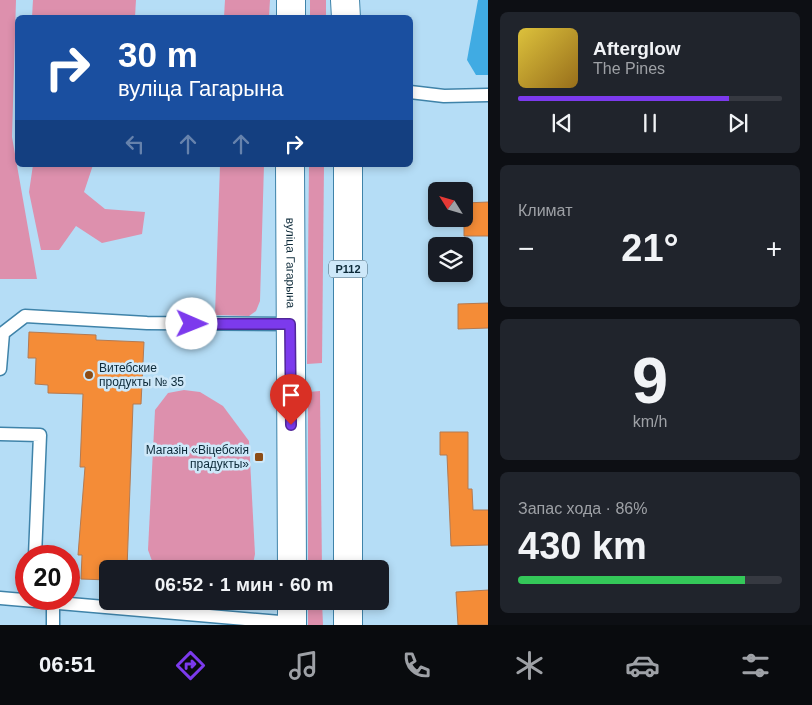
<!DOCTYPE html>
<html lang="ru">
<head>
<meta charset="utf-8">
<style>
	body { margin:0; font-family:Helvetica,sans-serif; background:#20242c; color:#f1f3f6; height:100vh; display:flex; flex-direction:column; font-size:19px; white-space:nowrap }
	* { box-sizing:border-box; margin:0 }
	p { font-size:16px; color:#9ea1a6 }
	.icon { flex:none; width:28px; height:28px; fill:none; stroke:currentColor; stroke-width:2; stroke-linecap:round; stroke-linejoin:round }
	.map { position:relative; flex:1; overflow:hidden }
	.drawer { display:flex; flex-direction:column; gap:12px; padding:12px; background:#0d0f14; width:324px }
	.drawer>* { flex:none }
	.banner { position:absolute; left:15px; top:15px; width:398px; height:152px; border-radius:8px; box-shadow:0 2px 8px #0003; background:#1a4fa0; color:#fff; overflow:hidden }
	.needle { width:32px; rotate:307deg }
	.buttons { position:absolute; left:428px; top:182px; display:grid; gap:10px }
	.buttons a { display:grid; place-items:center; width:45px; height:45px; border-radius:8px; background:#171b24; box-shadow:0 2px 8px #0003; font-size:25px }
	.speed { position:absolute; left:15px; top:545px; display:flex; gap:10px; font-size:25px; font-weight:700; text-align:center }
	.speed>* { display:grid; place-content:center; width:65px; height:65px; border-radius:50%; background:#171b24; box-shadow:0 2px 8px #0003; line-height:1 }
	.speed .limit { border:8px solid #d22; background:#fff; color:#111 }
	.pin { position:absolute; display:grid; place-items:center; width:42px; height:42px; color:#fff; margin:-51px -21px; border-radius:50% 50% 50% 0; rotate:-45deg; box-shadow:0 0 5px #0007 }
	.pin .icon { rotate:45deg }
	.me { position:absolute; width:55px; margin:-28px; rotate:91deg; stroke-linejoin:round; filter:drop-shadow(0 0 4px #0008) }
	.turn { display:flex; align-items:center; gap:18px; height:105px; padding:0 20px; font-size:22px }
	.turn .icon { width:65px; height:65px; stroke-width:2.5 }
	.turn b { display:block; font-size:35px; line-height:42px }
	.lanes { display:flex; align-items:center; height:48px; padding:0 20px; background:#0003; justify-content:center; gap:25px; direction:ltr }
	.lanes .off { opacity:.35 }
	.big { font-size:38px; font-weight:800; line-height:1.1 }
	.drawer .widget { flex:1; display:flex; flex-direction:column; justify-content:center; gap:8px; min-width:0; padding:0 18px; border-radius:8px; background:#20242c }
	.drawer .dial { align-items:center; gap:0 }
	.dial b { font-size:65px; line-height:1 }
	.song { display:flex; align-items:center; gap:15px }
	.cover { width:60px; height:60px; border-radius:8px; background:linear-gradient(135deg,hsl(50 70% 55%),hsl(40 70% 35%)) }
	.played { height:5px; border-radius:2px; background:linear-gradient(90deg,#7c3aed 80%,#363941 80%) }
	.keys { display:flex; justify-content:space-around; direction:ltr }
	.heat { display:flex; justify-content:space-between; align-items:center; font-size:28px; direction:ltr }
	.charge { height:8px; border-radius:4px; background:linear-gradient(90deg,#34c759 86%,#363941 0) }
	.trip { position:absolute; left:99px; top:560px; width:290px; height:50px; border-radius:8px; background:#171b24; box-shadow:0 2px 8px #0003; font-weight:800; line-height:50px; text-align:center }
	.tabs { display:flex; height:80px; justify-content:space-around; align-items:center; background:#090b0e; color:#9ea1a6 }
	.tabs .icon { width:35px; height:35px }
	.tabs .current { color:#7c3aed }
	.tabs b { font-size:22px; color:#f1f3f6 }
	main { display:flex; flex:1; min-height:0 }
	.map>svg:first-child { display:block }
	.green { fill:#dd90ad }
	.water { fill:#40abe3 }
	.building { fill:#f48c37; stroke:#b37a52 }
	.lines { fill:none; stroke-linecap:round; stroke-linejoin:round }
	.service-casing { stroke:#3f83a9; stroke-width:15 }
	.primary-casing { stroke:#3f83a9; stroke-width:30 }
	.service { stroke:#fff; stroke-width:12 }
	.primary { stroke:#fff; stroke-width:28 }
	.route-casing { stroke:#51269a; stroke-width:12 }
	.route { stroke:#7c3aed; stroke-width:9 }
	.poi-dot { fill:#8c4c15; stroke:#cee8f9; stroke-width:2 }
	.labels { text-anchor:middle; stroke-width:5; stroke-linejoin:round; paint-order:stroke }
	.shield { fill:#cee8f9; stroke:#466272; stroke-width:1 }
	.shield-label { font-size:11px; font-weight:bold; fill:#0c2938 }
	.street-label { font-size:12px; fill:#0c2938; stroke:#cee8f9 }
	.poi-label { font-size:12px; fill:#0c2938; stroke:#cee8f9; text-anchor:start }
</style>
</head>
<body>
<main>
<div class="map">
<svg width="489" height="625" viewBox="0 0 489 625">
	<rect width="100%" height="100%" fill="#b5ddf6"/>
	<g class="green">
		<path d="M0,0H16L12,137L37,279H0Z"/>
		<path d="M33,0H136L135,17H32Z"/>
		<path d="M225,0H270L269,17H224Z"/>
		<rect x="310" y="0" width="16" height="17"/>
		<path d="M33,165H93L84,192L105,209L145,212L142,234L102,243L76,226L59,250H41L29,192Z"/>
		<path d="M220,165H264L260,301L256,311L249,316L215,315Z"/>
		<path d="M309,165H324L322,363L307,364Z"/>
		<path d="M184,390L200,392L223,406L249,441L255,554L252,569H155L148,550L155,410L168,393Z"/>
		<path d="M320,391L322,569H308V392Z"/>
		<path d="M308,601H322L323,625H308Z"/>
	</g>
	<path class="water" d="M478,0H488V75H476L467,60Z"/>
	<g class="building">
		<path d="M489,202V236H464V203Z"/>
		<path d="M489,303V328L458,329V304Z"/>
		<path d="M29,332L96,335V340L144,342L141,404H133L127,569H108V580L81,579L82,555H78L85,467H80L83,394L48,393V385L35,384L36,358H28Z"/>
		<path d="M440,432H468V489H472L473,510H489V545L451,546L447,455H440Z"/>
		<path d="M489,590V625H458L456,592Z"/>
	</g>
	<g class="lines">
		<g class="service-casing">
			<g id="service">
				<path d="M410,92L444,96L489,95"/>
				<path d="M0,369L3,333L25,316L147,323L290,324"/>
				<path d="M0,434L40,435L35,556"/>
				<path d="M0,598L292,623"/>
				<path d="M53,625V601"/>
			</g>
		</g>
		<g class="primary-casing">
			<g id="primary">
				<path d="M345,0L346,18"/>
				<path d="M291,18V0"/>
				<path id="s1" d="M290,165L292,569"/>
				<path d="M348,165V569"/>
				<path d="M292,601V625"/>
				<path d="M348,625V601"/>
			</g>
		</g>
		<use href="#service" class="service"/>
		<use href="#primary" class="primary"/>
	</g>
	<g class="lines">
		<g class="route-casing">
			<path id="route" d="M192,324H290L291,425"/>
		</g>
		<use href="#route" class="route"/>
	</g>
	<g class="poi-dot">
		<circle cx="89" cy="375" r="5"/>
		<rect x="254" y="452" width="10" height="10" rx="2.5"/>
	</g>
	<g class="labels">
		<rect class="shield" x="329" y="260.5" width="38" height="17" rx="4"/>
		<g class="shield-label">
			<text x="348" y="273">Р112</text>
		</g>
		<g class="street-label">
			<text dy="4" stroke="none"><textPath href="#s1" startOffset="98">вуліца Гагарына</textPath></text>
		</g>
		<g class="poi-label">
			<text x="99" y="372">Витебские<tspan x="99" dy="14">продукты № 35</tspan></text>
			<text x="249" y="454" text-anchor="end">Магазін «Віцебскія<tspan x="249" dy="14">прадукты»</tspan></text>
		</g>
	</g>
</svg>
<div class="buttons">
<a><svg class="needle" viewBox="-14 -14 28 28"><path d="M0-13l5 13h-10z" fill="#e53935"/><path d="M0 13l5-13h-10z" fill="#9ea1a6"/></svg></a>
<a><svg class="icon" aria-label="layers" viewBox="0 0 24 24"><path d="M12 4l9 5-9 5-9-5zM3 14l9 5 9-5"/></svg></a>
</div>
<div class="speed"><div class="limit">20</div></div>
<div class="pin" style="left:291px;top:425px;background:#d93025"><svg class="icon" aria-label="arrive" viewBox="0 0 24 24"><path d="M6 21V4h12l-3 4 3 4H6"/></svg></div>
<svg class="me" style="left:192px;top:324px" viewBox="-20 -20 40 40"><circle r="19" fill="#fff"/><path d="M0-13L10 11 0 6-10 11z" fill="#7c3aed"/></svg>
<div class="trip">06:52 · 1 мин · 60 m</div>
<div class="banner">
<div class="turn"><svg class="icon" aria-label="right" viewBox="0 0 24 24"><path d="M7 20v-9h11M14 6l5 5-5 5"/></svg><div><b>30 m</b>вуліца Гагарына</div></div>
<div class="lanes"><svg class="icon off" aria-label="left" viewBox="0 0 24 24"><path d="M17 20v-9H6M10 6l-5 5 5 5"/></svg><svg class="icon off" aria-label="ahead" viewBox="0 0 24 24"><path d="M12 20V5M6 11l6-6 6 6"/></svg><svg class="icon off" aria-label="ahead" viewBox="0 0 24 24"><path d="M12 20V5M6 11l6-6 6 6"/></svg><svg class="icon" aria-label="right" viewBox="0 0 24 24"><path d="M7 20v-9h11M14 6l5 5-5 5"/></svg></div>
</div>
</div>
<section class="drawer">
<div class="widget">
<div class="song"><i class="cover"></i><div><b>Afterglow</b><p>The Pines</p></div></div>
<div class="played"></div>
<div class="keys"><svg class="icon" aria-label="previous" viewBox="0 0 24 24"><path d="M18 5L8 12l10 7zM5 5v14"/></svg><svg class="icon" aria-label="pause" viewBox="0 0 24 24"><path d="M8 5v14M16 5v14"/></svg><svg class="icon" aria-label="next" viewBox="0 0 24 24"><path d="M6 5l10 7-10 7zM19 5v14"/></svg></div>
</div>
<div class="widget"><p>Климат</p>
<div class="heat"><a>−</a><b class="big">21°</b><a>+</a></div>
</div>
<div class="widget dial"><b>9</b><p>km/h</p></div>
<div class="widget"><p>Запас хода · 86%</p><b class="big">430 km</b><div class="charge"></div></div>
</section>
</main>
<nav class="tabs">
<b>06:51</b>
<svg class="icon current" aria-label="directions" viewBox="0 0 24 24"><path d="M12 3l9 9-9 9-9-9zM9 14v-3h6M13 9l2 2-2 2"/></svg>
<svg class="icon" aria-label="music" viewBox="0 0 24 24"><path d="M9 18V5l10-2v13"/><circle cx="6" cy="18" r="3"/><circle cx="16" cy="16" r="3"/></svg>
<svg class="icon" aria-label="phone" viewBox="0 0 24 24"><path d="M5 4h4l2 5-3 2q2 4 5 5l2-3 5 2v4C11 20 4 13 5 4z"/></svg>
<svg class="icon" aria-label="climate" viewBox="0 0 24 24"><path d="M12 3v18M4 7l16 10M4 17L20 7"/></svg>
<svg class="icon" aria-label="car" viewBox="0 0 24 24"><path d="M5 17H2v-5l4-1 3-4h7l3 4 3 1v5h-3M9 17h6M6 11h13"/><circle cx="7" cy="17" r="2"/><circle cx="17" cy="17" r="2"/></svg>
<svg class="icon" aria-label="filters" viewBox="0 0 24 24"><path d="M4 7h16M4 17h16"/><circle cx="9" cy="7" r="2"/><circle cx="15" cy="17" r="2"/></svg>
</nav>
</body>
</html>
